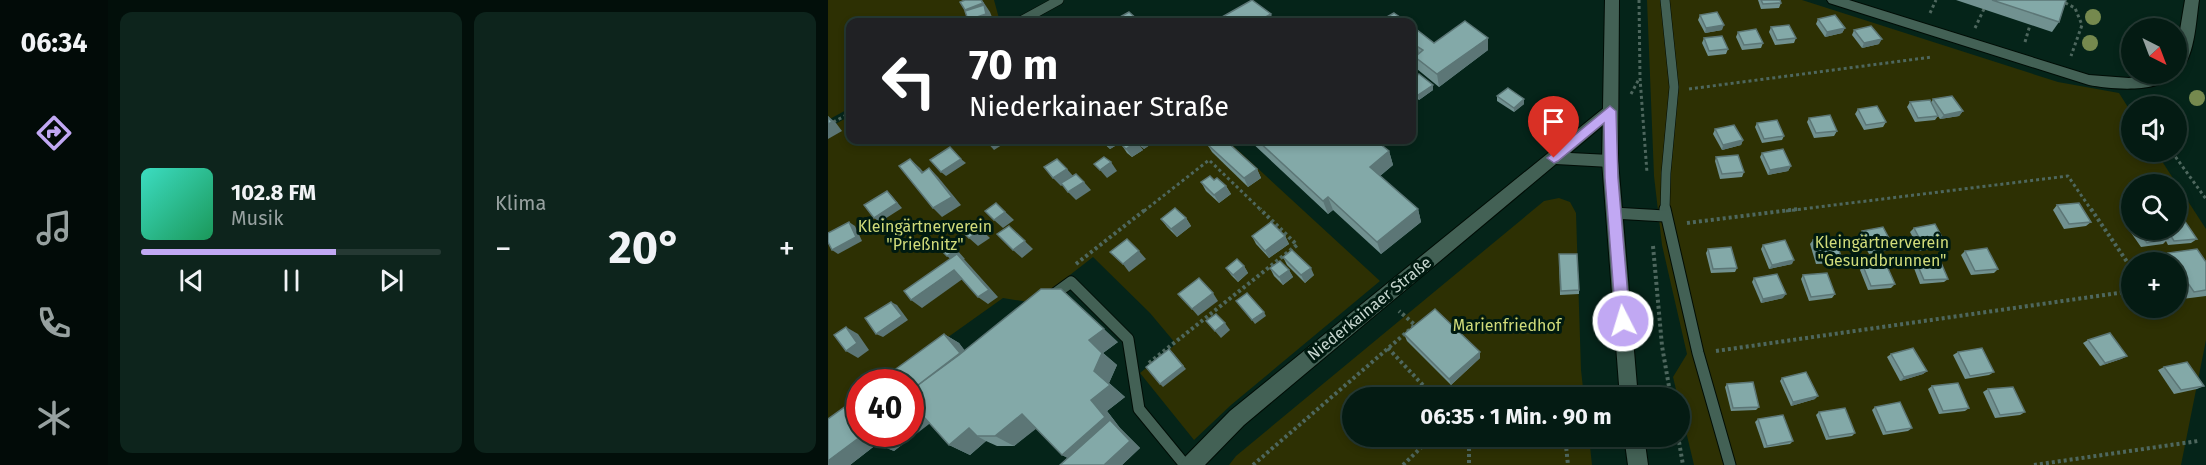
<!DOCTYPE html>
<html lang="de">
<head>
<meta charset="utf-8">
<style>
	body { margin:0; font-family:"Fira Sans",sans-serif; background:#0d241c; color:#f1f3f6; height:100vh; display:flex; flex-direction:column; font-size:22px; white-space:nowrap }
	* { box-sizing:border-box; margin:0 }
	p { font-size:20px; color:#97a1a0 }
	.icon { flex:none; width:33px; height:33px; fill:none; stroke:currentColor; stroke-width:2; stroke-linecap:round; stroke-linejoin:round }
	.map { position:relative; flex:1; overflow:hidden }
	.details { display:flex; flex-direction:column; gap:12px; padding:12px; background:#020f0a; width:720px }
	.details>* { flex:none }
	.guide { position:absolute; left:18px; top:18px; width:570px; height:126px; border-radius:12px; box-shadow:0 3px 9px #0003,0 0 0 2px #253933; background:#202124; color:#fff; overflow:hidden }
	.needle { width:39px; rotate:138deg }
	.fabs { position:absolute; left:1293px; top:18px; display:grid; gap:12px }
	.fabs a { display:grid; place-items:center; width:66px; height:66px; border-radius:50%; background:#041b13; box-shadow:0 3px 9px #0003,0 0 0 2px #253933; font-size:30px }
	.speed { position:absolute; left:18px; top:369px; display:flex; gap:12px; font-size:30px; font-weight:700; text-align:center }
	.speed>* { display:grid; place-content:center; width:78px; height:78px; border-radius:50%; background:#041b13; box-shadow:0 3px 9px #0003,0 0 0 2px #253933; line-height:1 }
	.speed .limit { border:9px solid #d22; background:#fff; color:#111 }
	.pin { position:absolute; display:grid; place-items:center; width:51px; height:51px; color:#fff; margin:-62px -26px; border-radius:50% 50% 50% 0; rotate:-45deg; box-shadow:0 0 6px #0007 }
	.pin .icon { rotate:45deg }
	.me { position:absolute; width:66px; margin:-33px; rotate:355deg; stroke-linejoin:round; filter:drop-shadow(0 0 4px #0008) }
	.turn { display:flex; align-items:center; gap:21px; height:126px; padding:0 24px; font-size:27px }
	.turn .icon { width:78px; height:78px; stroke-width:2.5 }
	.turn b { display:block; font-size:42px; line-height:51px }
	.big { font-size:45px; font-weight:700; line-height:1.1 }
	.details .widget { flex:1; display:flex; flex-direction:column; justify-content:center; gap:9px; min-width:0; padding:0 21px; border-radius:12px; background:#0d241c }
	.song { display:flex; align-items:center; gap:18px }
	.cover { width:72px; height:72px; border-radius:9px; background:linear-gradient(135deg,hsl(170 70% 55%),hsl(150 70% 35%)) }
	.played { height:6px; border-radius:3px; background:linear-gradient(90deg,#c1a8f3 65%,#253933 65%) }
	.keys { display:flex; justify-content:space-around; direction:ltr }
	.heat { display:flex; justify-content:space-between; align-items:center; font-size:33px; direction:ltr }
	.details .tiles { flex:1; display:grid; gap:12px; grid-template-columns:repeat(2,1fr) }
	.trip { position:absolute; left:514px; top:387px; width:348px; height:60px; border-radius:30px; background:#041b13; box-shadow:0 3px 9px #0003,0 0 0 2px #253933; font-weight:700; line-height:60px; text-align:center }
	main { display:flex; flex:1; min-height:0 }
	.tab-bar { display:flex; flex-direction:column; width:108px; justify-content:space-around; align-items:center; background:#020b08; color:#97a1a0 }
	.tab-bar .icon { width:42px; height:42px }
	.tab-bar .on { color:#c1a8f3 }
	.tab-bar b { font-size:27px; color:#f1f3f6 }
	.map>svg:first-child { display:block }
	.green { fill:#2d3003; fill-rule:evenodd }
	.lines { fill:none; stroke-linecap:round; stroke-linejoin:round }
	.service-far1-casing { stroke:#000c05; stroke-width:10 }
	.service-casing { stroke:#000c05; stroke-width:13 }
	.minor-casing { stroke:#000c05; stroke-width:2 }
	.tertiary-casing { stroke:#000c05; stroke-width:2 }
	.path-far1 { stroke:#4e675e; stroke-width:3; stroke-dasharray:3 3; stroke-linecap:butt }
	.path { stroke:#4e675e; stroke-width:4; stroke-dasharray:3 3; stroke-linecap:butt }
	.service-far1 { stroke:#436155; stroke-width:9 }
	.service { stroke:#436155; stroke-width:11 }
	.minor { fill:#436155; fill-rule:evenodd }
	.tertiary { fill:#436155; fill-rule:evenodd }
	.tree { fill:#75894e }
	.wall { fill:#719190 }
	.shaded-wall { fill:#5c7676 }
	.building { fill:#83a9a8; stroke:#5c7676; stroke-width:1.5 }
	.route { fill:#c1a8f3; stroke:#7d6d9e; stroke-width:1.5 }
	.labels { text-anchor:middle; stroke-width:6; stroke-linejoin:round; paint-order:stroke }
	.park-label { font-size:16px; fill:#d0db7a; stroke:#001a10 }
	.street-label { font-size:16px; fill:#c6d6cf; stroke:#001a10 }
</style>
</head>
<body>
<main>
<nav class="tab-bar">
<b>06:34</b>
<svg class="icon on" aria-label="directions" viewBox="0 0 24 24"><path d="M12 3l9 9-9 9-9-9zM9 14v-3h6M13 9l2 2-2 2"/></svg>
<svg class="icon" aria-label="music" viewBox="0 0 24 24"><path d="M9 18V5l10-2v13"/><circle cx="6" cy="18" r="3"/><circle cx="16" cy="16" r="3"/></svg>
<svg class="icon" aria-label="phone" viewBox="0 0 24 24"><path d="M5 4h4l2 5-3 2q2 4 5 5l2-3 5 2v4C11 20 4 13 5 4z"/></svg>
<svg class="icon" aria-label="climate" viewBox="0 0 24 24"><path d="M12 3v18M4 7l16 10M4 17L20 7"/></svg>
</nav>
<section class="details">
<div class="tiles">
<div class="widget">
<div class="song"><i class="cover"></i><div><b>102.8 FM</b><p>Musik</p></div></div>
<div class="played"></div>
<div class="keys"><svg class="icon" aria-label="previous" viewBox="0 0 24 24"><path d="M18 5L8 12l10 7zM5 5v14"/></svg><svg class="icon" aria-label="pause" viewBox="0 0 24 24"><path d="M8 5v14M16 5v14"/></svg><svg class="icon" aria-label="next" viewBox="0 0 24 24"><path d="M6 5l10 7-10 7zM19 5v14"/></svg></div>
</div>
<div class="widget"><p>Klima</p>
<div class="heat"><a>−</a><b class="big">20°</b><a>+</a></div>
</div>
</div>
</section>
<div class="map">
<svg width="1378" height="465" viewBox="0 0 1378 465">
	<rect width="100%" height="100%" fill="#052419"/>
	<g class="green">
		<path d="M0,0H166L172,22H22V108L0,120Z"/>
		<path d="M819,0H974L1230,82L1291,93L1303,112L1304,152H1328L1378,229V340L1353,465H866L845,377L859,354L834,245L826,176ZM1304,184H1348V230H1304ZM1304,262H1348V308H1304Z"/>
		<path d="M22,116V140H289L300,149L314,140H399L552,281L403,405L366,440L312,373L348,344L322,313L265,257L206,303L175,298L57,382H32L31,401L0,423V128Z"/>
		<path d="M731,198L742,202L748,213L753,370L756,397L525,398V436L761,437L764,465H401L408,456L716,201Z"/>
	</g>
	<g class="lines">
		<g class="service-far1-casing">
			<g id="service-far1">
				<path d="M837,0L846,87L838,173L837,211"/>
				<path d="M191,22L231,0"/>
			</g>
		</g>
		<g class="service-casing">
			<g id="service">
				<path d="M837,209L870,353L902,465"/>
				<path d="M785,213L837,216"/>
				<path d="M221,298L243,282L300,339L311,409L357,465"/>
			</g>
		</g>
		<g class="minor-casing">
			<g id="minor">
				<path d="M999,0H1021L1261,75L1301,78L1326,74H1346C1332,94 1282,89 1261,85L1001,3Z"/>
				<path d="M1357,0H1371C1368,18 1367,65 1348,71V54Z"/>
				<path d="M782,105L787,107L789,111L787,115L742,153L782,155L787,157L790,161L787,165L782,167L728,164L416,425L377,465H353L356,458L402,411L777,107Z"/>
			</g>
		</g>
		<g class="tertiary-casing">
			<g id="tertiary">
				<path d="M777,0H791L790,161L810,398H792L774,161Z"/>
				<path d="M796,436H816L820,465H800Z"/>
			</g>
		</g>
		<g class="path-far1">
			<path d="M811,0L812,78L819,173"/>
			<path d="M1232,0L1247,8L1254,25L1243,56"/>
			<path d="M1102,13L1108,0"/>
			<path d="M1147,28L1156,9"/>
			<path d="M1197,42L1202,25"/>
			<path d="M861,89L1104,57"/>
			<path d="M803,94L811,79"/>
			<path d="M0,125L22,113"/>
			<path d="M1344,152L1378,199"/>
			<path d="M316,211L381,160L434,211"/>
			<path d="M958,211L1240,176L1264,211"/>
		</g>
		<g class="path">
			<path d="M1263,209L1304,269"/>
			<path d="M859,223L970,209"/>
			<path d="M825,246L834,346L843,398"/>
			<path d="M248,264L318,209"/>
			<path d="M560,348L607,398"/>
			<path d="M888,351L1304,291"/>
			<path d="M321,363L469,245L432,209"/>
			<path d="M632,398L636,386"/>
			<path d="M641,436V465"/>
			<path d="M737,436L740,465"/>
			<path d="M850,436L855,465"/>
			<path d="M425,465L587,325L571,311"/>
			<path d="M575,465L605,436"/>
			<path d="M1206,465L1370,441"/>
		</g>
		<use href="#service-far1" class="service-far1"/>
		<use href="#service" class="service"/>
		<use href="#minor" class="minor"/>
		<use href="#tertiary" class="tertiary"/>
	</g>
	<g class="tree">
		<circle cx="1265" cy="17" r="8"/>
		<circle cx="1262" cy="43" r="8"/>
		<circle cx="1369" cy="98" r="8"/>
	</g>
	<g class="wall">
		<path d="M930,0H952L953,3L951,8L933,9Z"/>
		<path d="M1128,0H1238L1231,22L1224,32Z"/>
		<path d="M872,15L894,30L877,33L870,20Z"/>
		<path d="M990,19L1017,28L1014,33L997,37L988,24Z"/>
		<path d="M584,26L606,43L660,50L611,87L589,69L588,62L586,63Z"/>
		<path d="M943,27L968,38L966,43L947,45L941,32Z"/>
		<path d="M1026,30L1051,44L1034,48L1024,35Z"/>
		<path d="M910,32L935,43L933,48L914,50L908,37Z"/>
		<path d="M876,38L900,49L898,54L880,56L874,43Z"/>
		<path d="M584,80L605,90L591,100L584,94Z"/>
		<path d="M669,96L696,99V104L686,112L669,101Z"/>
		<path d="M1105,99L1135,111L1131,116L1112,119L1110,116L1107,120L1087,122L1079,107L1082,102L1103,103Z"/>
		<path d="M1030,109L1058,122L1055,127L1036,130L1027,114Z"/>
		<path d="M981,118L1009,131L1006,136L986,138L979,122Z"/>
		<path d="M929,123L956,136L954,140L934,143L927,127Z"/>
		<path d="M887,129L915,140L913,145L894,150L885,134Z"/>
		<path d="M272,140H290L292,143L282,149Z"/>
		<path d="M300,140H329L316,149L309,143L315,150L304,157L299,153L293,144Z"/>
		<path d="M421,140H547L561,151L565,165L552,176L590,209L593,222L553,254L505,210L500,214Z"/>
		<path d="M379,144L429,169L433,178L420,187L384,152Z"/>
		<path d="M934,153L963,166L960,171L940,175L932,157Z"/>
		<path d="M888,157L916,172L914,177L892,179L887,161Z"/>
		<path d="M386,180L398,186L403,194L391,203L378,191L373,182Z"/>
		<path d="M1229,205L1263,222L1258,226L1236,229L1225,210Z"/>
		<path d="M358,218L363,226L349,237L339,227L333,219Z"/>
		<path d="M1304,224V230H1348L1369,239L1363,243L1340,245L1338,241L1335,244L1313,247L1299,227Z"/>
		<path d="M1086,228L1117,243L1114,247L1092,251L1082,232Z"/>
		<path d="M1034,231L1065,246L1062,250L1041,254L1031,235Z"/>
		<path d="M424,236H457L461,244L441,258L428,244Z"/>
		<path d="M985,240L1014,259L1011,263L988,264L982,244Z"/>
		<path d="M935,245L964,264L941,269L933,249Z"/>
		<path d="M880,249L909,268L907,272L883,273L878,253Z"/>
		<path d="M1137,251L1170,269L1166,273L1143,275L1133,255Z"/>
		<path d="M1340,253L1378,262V296L1354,299L1348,290V262H1330L1328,261Z"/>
		<path d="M731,254L751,290V294L732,295Z"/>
		<path d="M455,257L486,275L477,283L459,265Z"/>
		<path d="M1087,259L1120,279L1116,282L1092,284L1084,263Z"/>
		<path d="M416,266L420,273L410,282L403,275L398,268Z"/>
		<path d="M1035,266L1067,284L1063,288L1040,290L1032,270Z"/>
		<path d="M442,268L461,270L465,277L455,285L446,276Z"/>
		<path d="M975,275L1007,294L1004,298L981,301L973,279Z"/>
		<path d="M926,278L955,298L933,303L924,282Z"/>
		<path d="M116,334L131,343L136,350L290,342L275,353L289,365L281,383L297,397L279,411L292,428L312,448L294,465H232L240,458L234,455L208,428L186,446H169L158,441L142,455L121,445L101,423L66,451L49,444L22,465H0Z"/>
		<path d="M576,334L652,352V358L623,385L579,341Z"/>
		<path d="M1260,340L1299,356L1293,359L1272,366L1255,343Z"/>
		<path d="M1130,352L1166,372L1161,375L1137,379L1125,355Z"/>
		<path d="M1063,354L1099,371L1095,374L1072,381L1059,357Z"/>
		<path d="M1336,367L1376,386L1369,389L1346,394L1330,370Z"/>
		<path d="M954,378L987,399L963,406L952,381Z"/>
		<path d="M899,384L931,407L928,410L903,411L897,387Z"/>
		<path d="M1104,386L1141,408L1137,411L1111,414L1100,389Z"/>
		<path d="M1160,389L1197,412L1192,415L1167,418L1155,392Z"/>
		<path d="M1047,407L1084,428L1080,431L1055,435L1044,410Z"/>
		<path d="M991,412L1027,433L1024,436L998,440L988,415Z"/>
		<path d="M930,419L965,441L962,444L936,448L927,422Z"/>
	</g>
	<g class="shaded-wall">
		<path d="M154,0L162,12L166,22H142L140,20L144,18L137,10Z"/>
		<path d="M443,14L446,22H429Z"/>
		<path d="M896,25L894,30L877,33L878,28Z"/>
		<path d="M1017,28L1014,33L997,37L999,32Z"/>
		<path d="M660,38V50L611,87L609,74Z"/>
		<path d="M1054,39L1051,44L1034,48L1036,43Z"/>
		<path d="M590,47L592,59L587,57L588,62L584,64V51Z"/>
		<path d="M605,85V90L591,100L590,95Z"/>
		<path d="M696,99V104L686,112V108Z"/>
		<path d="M1135,111L1131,116L1112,119L1116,115Z"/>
		<path d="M0,116L8,123L14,131L0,139Z"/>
		<path d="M161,140H174L177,143L166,150L158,141Z"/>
		<path d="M276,140H290L292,143L282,149Z"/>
		<path d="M305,140H308L315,150L304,157L298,149Z"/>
		<path d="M310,140H329L316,149Z"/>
		<path d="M915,140L913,145L894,150L895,145Z"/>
		<path d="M561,151L565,165L546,181L542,167Z"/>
		<path d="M82,159L92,168L103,181L94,173Z"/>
		<path d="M133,159L138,163L118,176L113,172Z"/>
		<path d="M283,162L289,171L279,178L272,170Z"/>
		<path d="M963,166L960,171L940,175L942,170Z"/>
		<path d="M101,168L110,177L133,205L114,217L105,208Z"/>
		<path d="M239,169L246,177L233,186L225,178Z"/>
		<path d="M429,169L433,178L420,187L416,178Z"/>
		<path d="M256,182L263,190L248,200L240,192Z"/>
		<path d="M398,186L403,194L391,203L386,195Z"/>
		<path d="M59,191L64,196L74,208L52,222L46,218Z"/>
		<path d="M500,197L505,210L500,214L495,201Z"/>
		<path d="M168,203L186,220L175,228L166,220Z"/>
		<path d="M590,209L593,222L553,254L549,242Z"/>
		<path d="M358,218L363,226L349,237L343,229Z"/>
		<path d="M21,222L27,226L34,241L10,254L4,250Z"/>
		<path d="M146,223L162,238L150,246L141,238Z"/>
		<path d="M181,226L205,249L194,258L185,250Z"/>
		<path d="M457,236L461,244L441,258L437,251Z"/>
		<path d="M119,242L129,250L137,259H136L170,297L160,304L150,297L128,264L119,256Z"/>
		<path d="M1117,243L1114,247L1092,251L1096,247Z"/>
		<path d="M311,251L318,259L301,272L295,264Z"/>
		<path d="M966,260L964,264L941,269L944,265Z"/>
		<path d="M416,266L420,273L410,282L405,275Z"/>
		<path d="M483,268L486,275L477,283L473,275Z"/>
		<path d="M126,270L136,278L94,308L83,300Z"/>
		<path d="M461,270L465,277L455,285L451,277Z"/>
		<path d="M233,289L290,342L275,353L289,365L281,383L297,397L279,411L292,428L312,448L294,465H252L234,455L263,400L261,340Z"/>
		<path d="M385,293L390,301L370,316L364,309Z"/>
		<path d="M958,294L955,298L933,303L935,299Z"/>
		<path d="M63,302L69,305L80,320L55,337L48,334Z"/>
		<path d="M436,312L438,316L427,324L424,320Z"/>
		<path d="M397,323L402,330L393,338L387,331Z"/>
		<path d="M18,327L30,334L41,350L30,358L18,351Z"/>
		<path d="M116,334L131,343L150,367L109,418L66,451L49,444L22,465H0V461L36,434H82V399Z"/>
		<path d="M652,352V358L623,385L621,379Z"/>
		<path d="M345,353L358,369L335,387L332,384Z"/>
		<path d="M1299,356L1293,359L1272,366L1277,363Z"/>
		<path d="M1099,371L1095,374L1072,381L1076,377Z"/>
		<path d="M990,396L987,399L963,406L965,402Z"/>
		<path d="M194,414L213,425L186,446L167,436Z"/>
		<path d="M141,428L149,436L158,441L142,455L121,445Z"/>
	</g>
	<g class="building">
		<path d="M137,0H153L155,3L137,10L132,2Z"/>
		<path d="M424,0L443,14L429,22H393L394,17Z"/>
		<path d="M933,0H952L953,3L935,4Z"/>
		<path d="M1164,0H1238L1231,22Z"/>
		<path d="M156,5L158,14L140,20L137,11Z"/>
		<path d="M301,12L311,21L308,22H283Z"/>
		<path d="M889,12L896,25L878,28L872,15Z"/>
		<path d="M566,13L579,22H550Z"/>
		<path d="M1007,15L1017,28L999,32L990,19Z"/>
		<path d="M637,21L660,38L609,74L587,57L595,50L590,47L584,51V26L606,43Z"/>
		<path d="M961,25L968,38L949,40L943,27Z"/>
		<path d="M1043,26L1054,39L1036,43L1026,30Z"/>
		<path d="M928,29L935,43L916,45L910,32Z"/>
		<path d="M894,36L900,49L881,51L876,38Z"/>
		<path d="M591,74L605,85L590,95L584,90V80Z"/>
		<path d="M680,88L696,99L686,108L669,96Z"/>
		<path d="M1124,96L1135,111L1116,115L1105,99Z"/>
		<path d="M1102,100L1110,116L1090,118L1082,102Z"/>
		<path d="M1049,106L1058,122L1038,125L1030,109Z"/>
		<path d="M1002,115L1009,131L988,133L981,118Z"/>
		<path d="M0,117L4,122L0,124Z"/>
		<path d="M949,120L956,136L936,139L929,123Z"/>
		<path d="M906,125L915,140L895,145L887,129Z"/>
		<path d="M300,140H307L309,141L298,149L293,144Z"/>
		<path d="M385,140H397L429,169L416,178L379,144Z"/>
		<path d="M429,140H547L561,151L542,167L590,209L549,242L500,197L495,201Z"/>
		<path d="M122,147L133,159L113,172L102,160Z"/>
		<path d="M955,149L963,166L942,170L934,153Z"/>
		<path d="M910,155L916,172L894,174L888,157Z"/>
		<path d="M276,157L283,162L272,170L266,164Z"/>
		<path d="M82,159L94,173L101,168L124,197L105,208L71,166Z"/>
		<path d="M229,159L239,169L225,178L216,167Z"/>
		<path d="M248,174L256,182L240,192L233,183Z"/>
		<path d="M382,176L386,180L389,178L398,186L386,195L373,182Z"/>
		<path d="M59,191L69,203L46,218L36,205Z"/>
		<path d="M168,203L177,212L166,220L157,211Z"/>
		<path d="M1251,203L1263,222L1241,224L1229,205Z"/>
		<path d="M347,208L358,218L343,229L333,219Z"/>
		<path d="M1348,220H1356L1369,239L1346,241L1339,230H1348Z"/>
		<path d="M21,222L28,237L4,250L0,242V233Z"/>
		<path d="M443,222L457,236L437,251L424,236Z"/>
		<path d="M146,223L153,230L141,238L134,231Z"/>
		<path d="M1107,224L1117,243L1096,247L1086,228Z"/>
		<path d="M181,226L197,241L185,250L169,234Z"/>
		<path d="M1055,227L1065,246L1044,250L1034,231Z"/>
		<path d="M1309,230H1333L1340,239L1319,243Z"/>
		<path d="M299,239L311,251L295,264L282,252Z"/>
		<path d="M1007,239L1014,259L990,260L985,240Z"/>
		<path d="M957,240L966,260L944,265L935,245Z"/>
		<path d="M119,242L127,251L119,256L111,248Z"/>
		<path d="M903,247L909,268L885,269L880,249Z"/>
		<path d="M1159,248L1170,269L1147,271L1137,251Z"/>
		<path d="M1369,249L1378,262V290L1366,292L1348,266V262H1346L1340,253Z"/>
		<path d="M464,250L483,268L473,275L455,257Z"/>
		<path d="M129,254L161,290L150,297L126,270L83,300L76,291Z"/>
		<path d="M731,254H749L751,290L733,291Z"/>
		<path d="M1111,258L1120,279L1096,280L1087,259Z"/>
		<path d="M409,259L416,266L405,275L398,268Z"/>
		<path d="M452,261L461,270L451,277L442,268Z"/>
		<path d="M1058,264L1067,284L1043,286L1035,266Z"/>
		<path d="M999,273L1007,294L983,297L975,275Z"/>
		<path d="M949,274L958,294L935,299L926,278Z"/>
		<path d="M371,278L385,293L364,309L350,294Z"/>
		<path d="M213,289H233L276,329L261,340L274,353L266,371L282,385L263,400L277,417L234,455L194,414L167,436H149L141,428L121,445L87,407L82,410V391L131,355Z"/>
		<path d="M419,293L436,312L424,320L408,301Z"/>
		<path d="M63,302L74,316L48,334L37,318Z"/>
		<path d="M607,309L652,352L621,379L576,334Z"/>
		<path d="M388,314L397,323L387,331L378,321Z"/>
		<path d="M18,327L29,343L18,351L6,335Z"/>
		<path d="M1282,333L1299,356L1277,363L1260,340Z"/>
		<path d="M116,334L132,353L82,391V382H50Z"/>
		<path d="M1085,348L1099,371L1076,377L1063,354Z"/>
		<path d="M1154,348L1166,372L1142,376L1130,352Z"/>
		<path d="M341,349L355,366L332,384L318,367Z"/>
		<path d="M1359,362L1376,386L1353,390L1336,367Z"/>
		<path d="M978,372L990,396L965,402L954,378Z"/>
		<path d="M925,382L931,407L905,408L899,384Z"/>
		<path d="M1130,383L1141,408L1115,411L1104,386Z"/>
		<path d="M1185,387L1197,412L1172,415L1160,389Z"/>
		<path d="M32,396V434H36L0,461V419Z"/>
		<path d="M1072,402L1084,428L1058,432L1047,407Z"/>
		<path d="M1017,408L1027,433L1001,437L991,412Z"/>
		<path d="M955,415L965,441L939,446L930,419Z"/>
		<path d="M282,420L302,441L276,465H232Z"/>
		<path d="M36,434H52L42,441Z"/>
	</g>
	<path class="route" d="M782,106L788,111L790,178L802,321L800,326L795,328L790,326L788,321L777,178L776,123L730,161L726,163L719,158Z"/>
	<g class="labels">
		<g class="park-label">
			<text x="97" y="232">Kleingärtnerverein<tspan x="97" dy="18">"Prießnitz"</tspan></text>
			<text x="1054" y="248">Kleingärtnerverein<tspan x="1054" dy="18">"Gesundbrunnen"</tspan></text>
			<text x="679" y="331">Marienfriedhof</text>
		</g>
		<g class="street-label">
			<text transform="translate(541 308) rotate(-39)" y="6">Niederkainaer Straße</text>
		</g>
	</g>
</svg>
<div class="fabs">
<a><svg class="needle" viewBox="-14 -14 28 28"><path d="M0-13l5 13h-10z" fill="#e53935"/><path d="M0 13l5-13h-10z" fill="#97a1a0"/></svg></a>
<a><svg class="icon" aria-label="sound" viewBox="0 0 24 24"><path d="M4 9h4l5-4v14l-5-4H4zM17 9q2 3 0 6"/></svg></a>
<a><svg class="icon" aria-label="search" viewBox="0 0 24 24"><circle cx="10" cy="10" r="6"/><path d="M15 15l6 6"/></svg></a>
<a>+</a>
</div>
<div class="speed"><div class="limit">40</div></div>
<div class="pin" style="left:726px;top:158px;background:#d93025"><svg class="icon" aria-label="arrive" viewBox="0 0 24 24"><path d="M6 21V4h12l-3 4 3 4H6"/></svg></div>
<svg class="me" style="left:795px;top:321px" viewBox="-20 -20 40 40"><circle r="17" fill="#c1a8f3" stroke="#fff" stroke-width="3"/><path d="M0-11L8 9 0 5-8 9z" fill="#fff"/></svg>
<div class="trip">06:35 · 1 Min. · 90 m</div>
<div class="guide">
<div class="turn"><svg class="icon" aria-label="left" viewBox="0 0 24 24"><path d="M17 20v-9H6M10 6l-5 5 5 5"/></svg><div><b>70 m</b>Niederkainaer Straße</div></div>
</div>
</div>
</main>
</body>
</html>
